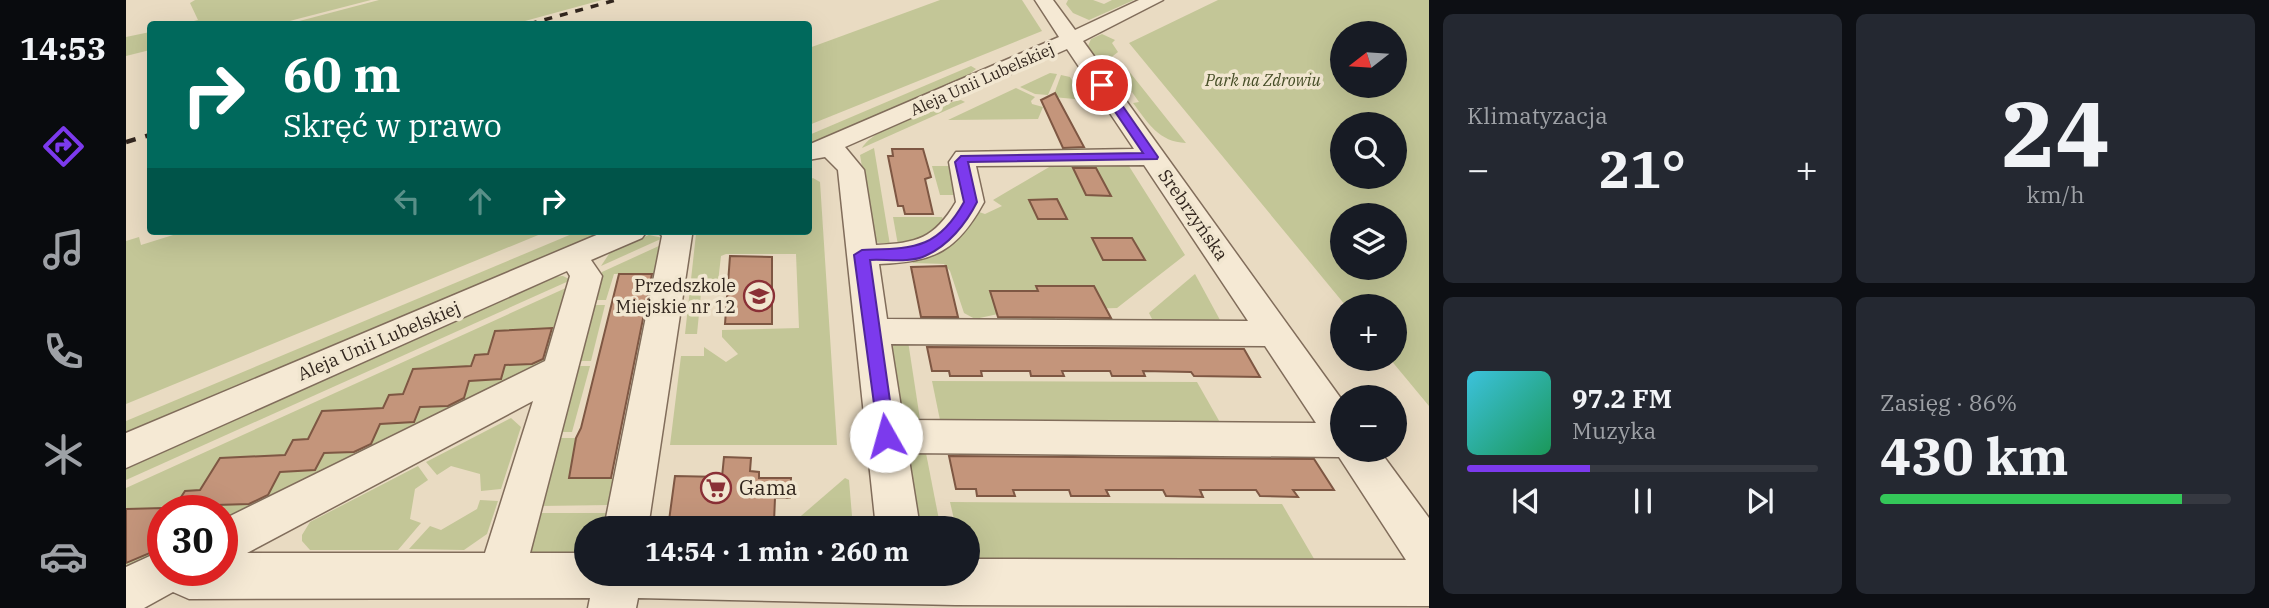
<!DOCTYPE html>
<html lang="pl">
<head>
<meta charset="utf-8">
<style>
	body { margin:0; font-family:"IBM Plex Serif",serif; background:#242831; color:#f1f3f6; height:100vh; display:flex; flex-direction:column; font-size:26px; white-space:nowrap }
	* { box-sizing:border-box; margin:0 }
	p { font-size:23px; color:#9ea1a6 }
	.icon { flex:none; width:38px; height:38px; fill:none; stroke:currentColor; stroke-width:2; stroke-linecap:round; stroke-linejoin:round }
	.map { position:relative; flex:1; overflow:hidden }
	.side { display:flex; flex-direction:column; gap:14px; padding:14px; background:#0d0f14; width:840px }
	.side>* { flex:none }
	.guide { position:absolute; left:21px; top:21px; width:665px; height:214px; border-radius:7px; box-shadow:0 7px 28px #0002; background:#00695c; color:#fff; overflow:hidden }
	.needle { width:46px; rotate:253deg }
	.fabs { position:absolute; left:1204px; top:21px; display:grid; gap:14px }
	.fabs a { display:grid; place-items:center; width:77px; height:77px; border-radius:50%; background:#171b24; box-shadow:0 7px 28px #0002; font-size:35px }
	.speed { position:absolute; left:21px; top:495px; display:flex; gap:14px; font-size:35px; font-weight:700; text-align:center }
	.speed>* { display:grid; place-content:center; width:91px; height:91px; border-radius:50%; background:#171b24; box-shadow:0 7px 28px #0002; line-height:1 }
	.speed .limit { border:10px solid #d22; background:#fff; color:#111 }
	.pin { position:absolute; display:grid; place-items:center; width:60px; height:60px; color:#fff; margin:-30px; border:4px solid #fff; border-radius:50%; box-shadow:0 2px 7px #0007 }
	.me { position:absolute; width:77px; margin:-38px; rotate:353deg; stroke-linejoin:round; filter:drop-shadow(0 0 5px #0008) }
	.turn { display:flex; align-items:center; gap:24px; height:147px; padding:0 21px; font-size:32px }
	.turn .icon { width:91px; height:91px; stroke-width:2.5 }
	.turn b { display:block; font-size:49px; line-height:60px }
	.lanes { display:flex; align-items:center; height:66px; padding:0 21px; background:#0003; justify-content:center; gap:35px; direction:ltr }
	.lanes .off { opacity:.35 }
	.big { font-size:52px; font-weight:700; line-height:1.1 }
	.side .widget { flex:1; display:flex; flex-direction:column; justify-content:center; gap:10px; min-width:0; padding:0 24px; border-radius:10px; background:#242831 }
	.side .dial { align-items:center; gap:0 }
	.dial b { font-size:91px; line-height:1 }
	.song { display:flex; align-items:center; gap:21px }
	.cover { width:84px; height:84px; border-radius:10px; background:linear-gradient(135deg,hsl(190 70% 55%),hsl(150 70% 35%)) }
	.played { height:7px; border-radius:4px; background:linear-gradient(90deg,#7c3aed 35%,#363941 35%) }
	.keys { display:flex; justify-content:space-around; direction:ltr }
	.heat { display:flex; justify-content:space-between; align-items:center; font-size:38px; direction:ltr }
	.charge { height:10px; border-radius:5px; background:linear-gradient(90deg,#34c759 86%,#363941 0) }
	.side .tiles { flex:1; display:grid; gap:14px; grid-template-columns:repeat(2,1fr) }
	.trip { position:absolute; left:448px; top:516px; width:406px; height:70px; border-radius:35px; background:#171b24; box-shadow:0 7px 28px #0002; font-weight:700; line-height:70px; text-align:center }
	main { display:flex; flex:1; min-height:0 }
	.menu { display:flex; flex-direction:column; width:126px; justify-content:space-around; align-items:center; background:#090b0e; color:#9ea1a6 }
	.menu .icon { width:49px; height:49px }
	.menu .current { color:#7c3aed }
	.menu b { font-size:32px; color:#f1f3f6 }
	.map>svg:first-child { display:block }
	.green { fill:#c3c697; fill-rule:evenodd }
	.building { fill:#c4957b; stroke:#7e5743; stroke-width:2 }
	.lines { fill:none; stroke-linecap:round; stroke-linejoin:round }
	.minor-casing { stroke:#816d5b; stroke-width:3 }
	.minor { fill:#f5e9d4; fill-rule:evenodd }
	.rail-far1 { stroke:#32261e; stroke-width:3.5; stroke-dasharray:8 8; stroke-linecap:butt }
	.rail { stroke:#32261e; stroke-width:4.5; stroke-dasharray:10 10; stroke-linecap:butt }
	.route { fill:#7c3aed; stroke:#51269a; stroke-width:2 }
	.labels { text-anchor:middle; stroke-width:7; stroke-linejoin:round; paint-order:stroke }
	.far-street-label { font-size:16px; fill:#32261e; stroke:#f1e6d0 }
	.far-park-label { font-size:16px; font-style:italic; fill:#454d26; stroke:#f1e6d0 }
	.street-label { font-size:18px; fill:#32261e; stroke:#f1e6d0 }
	.poi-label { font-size:18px; fill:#32261e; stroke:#f1e6d0; text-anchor:end }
	.near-poi-label { font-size:21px; fill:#32261e; stroke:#f1e6d0; text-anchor:start }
</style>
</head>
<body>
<main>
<nav class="menu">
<b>14:53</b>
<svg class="icon current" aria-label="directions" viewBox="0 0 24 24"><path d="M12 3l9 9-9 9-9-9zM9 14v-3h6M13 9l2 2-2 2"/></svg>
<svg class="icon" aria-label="music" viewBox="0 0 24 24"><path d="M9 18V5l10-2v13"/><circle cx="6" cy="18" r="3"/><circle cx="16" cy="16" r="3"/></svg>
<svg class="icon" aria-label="phone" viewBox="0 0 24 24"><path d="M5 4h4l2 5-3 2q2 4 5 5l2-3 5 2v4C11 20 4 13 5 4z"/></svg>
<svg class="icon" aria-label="climate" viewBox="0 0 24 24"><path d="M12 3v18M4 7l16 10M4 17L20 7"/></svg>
<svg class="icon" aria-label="car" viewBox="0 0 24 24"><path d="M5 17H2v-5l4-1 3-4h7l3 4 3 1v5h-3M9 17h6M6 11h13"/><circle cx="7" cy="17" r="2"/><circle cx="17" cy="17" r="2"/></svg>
</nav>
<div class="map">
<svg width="1303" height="608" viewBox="0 0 1303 608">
	<rect width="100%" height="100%" fill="#e9dbc2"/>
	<g class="green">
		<path d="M69,0H245L152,24L145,21L129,24H55L72,20L64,3Z"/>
		<path d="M253,0H476L388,24H162Z"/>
		<path d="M814,0H896L916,31L683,125V48Z"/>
		<path d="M942,0H967L978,4L986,0H1008L963,20L947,13L940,4Z"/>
		<path d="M1092,0H1303V406L1264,359H1269V306H1220L1003,43ZM1216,33H1269V86H1216ZM1216,124H1269V177H1216ZM1216,215H1269V268H1216Z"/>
		<path d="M24,32V50L0,56V37Z"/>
		<path d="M976,34L989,40L986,43L992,52L978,63H972L962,46L965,39Z"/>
		<path d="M982,65H998L1060,143C1033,142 1022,123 1007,103L1013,102L1006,92H999L980,67Z"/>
		<path d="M845,66L850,69L836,80L683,145V135Z"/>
		<path d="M924,73L931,74L922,95L909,94L894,87Z"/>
		<path d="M935,75L944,77L959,100L927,97Z"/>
		<path d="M890,88L909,97L905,101L906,104L917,107L912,119L822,120Z"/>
		<path d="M835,100L839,102L736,148C747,128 813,104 835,100Z"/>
		<path d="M748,148L764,245L749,242L734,155Z"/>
		<path d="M930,163H1001L1059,255L991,308L928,310L929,321L910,323L904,317L872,314L849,319L838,313L824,271L818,264L787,263L785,259L850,211L859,214L876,206L867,200Z"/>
		<path d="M806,166H825L830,195H814Z"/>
		<path d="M687,178L694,182L711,445H544L555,356H578V347L600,362L612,354L596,337V330L673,328L670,254H600L595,256L592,282L576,283L571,334H559L570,234L578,231H682L683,180Z"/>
		<path d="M767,217H816L818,222L792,243L772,245Z"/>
		<path d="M60,231H422L0,404V241L13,237L15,245Z"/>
		<path d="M453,231H482L0,437V421Z"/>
		<path d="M523,235L537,238L475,266L485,251Z"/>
		<path d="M535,245L529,274H488L480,300H469L476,272Z"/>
		<path d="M1069,274L1094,320L1027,321L1023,313Z"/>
		<path d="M437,276L445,280L0,480V466L426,277Z"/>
		<path d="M442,287L421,364L96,524V511H37V553L0,572V488Z"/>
		<path d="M467,305H479L465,361H453Z"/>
		<path d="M782,341L795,426L782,425L773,416L764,344Z"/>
		<path d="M452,366H464L446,432H433Z"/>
		<path d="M806,381L1071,382L1096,426L815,425Z"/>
		<path d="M385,418L395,427L375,489L355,491L354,474L325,466L311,475L300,462Z"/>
		<path d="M432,438H450L443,478H490L485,505L414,506Z"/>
		<path d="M799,448L814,525L790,524L780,457L782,453Z"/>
		<path d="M292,466L302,480L289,489L284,519L295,523L272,550H184L176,541V535L184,522Z"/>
		<path d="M719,478L723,480L727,528H661Z"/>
		<path d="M354,500L372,501L361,534L338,550L283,549L304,526L315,530L351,509Z"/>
		<path d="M824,502L1156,504L1194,569L842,568V528H830Z"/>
		<path d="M412,513H483L480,528H460V560H399Z"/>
	</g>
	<g class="building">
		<path d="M929,93L958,147L937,148L915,100Z"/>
		<path d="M766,149H797L805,177L799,179L807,214H779L777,206H772L762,156H767Z"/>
		<path d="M947,168H970L985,196L960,195Z"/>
		<path d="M931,199L941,219H912L903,200Z"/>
		<path d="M966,238H1006L1019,260H977Z"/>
		<path d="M604,256L646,257V324H599Z"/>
		<path d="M820,266L832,317H795L785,267Z"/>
		<path d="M493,274H526L485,478H443L450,438L455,428Z"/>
		<path d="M910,286H968L985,318L872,317L864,291H912Z"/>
		<path d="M426,328L417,359L406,364L379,365L375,379L343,381L338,398L322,406L294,407L288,422L254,424L245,444L228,452L198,453L189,470L154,472L142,495L123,504L90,505L87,511H46L59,491L74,490L94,458L159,455L167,440L182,439L196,411L257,408L263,395L277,394L287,369L345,366L349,355L362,354L369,331Z"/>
		<path d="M801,347L1118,349L1134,377L1068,376L1065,372L1017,371L1019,376H986L984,371H936L938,376H905L904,371H855L856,376H824L823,371H806Z"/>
		<path d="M823,456L1188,459L1208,490H1167L1172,497L1134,496L1130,490H1074L1077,497L1040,496L1037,490H980L983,496H945L943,490H887L889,496H851L850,489H830Z"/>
		<path d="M598,457L625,458L624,471L633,472V478H665L664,498H649L648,522H625L624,528H542L549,476L596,477Z"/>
		<path d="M37,508V532L24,553L0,563V509Z"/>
	</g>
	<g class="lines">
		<g class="minor-casing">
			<g id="minor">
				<path d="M909,0H927L949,30L1013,0H1037L957,41L1216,400V450H1253L1303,518V606L829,605L512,598L510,608H462L464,598L63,599L47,592L18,608H0V567L37,550V570H96V520L419,361L444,276L441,271L0,468V433L480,231H521L516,238L465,260L476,276L404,553H460V574H842V559L1280,560L1213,457L782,453L794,528H750L712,170L699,157L682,160V145L933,37ZM941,49L1008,149L830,152L823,162L830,202C808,239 791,243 750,245L738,170L719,147ZM1018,165L1122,321L761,319L753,264C809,262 831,251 858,202L850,166ZM765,344L1139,346L1190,423L777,420ZM407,401L359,553H121Z"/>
				<path d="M532,231H563L566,235L522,528H478L536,236Z"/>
			</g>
		</g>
		<use href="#minor" class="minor"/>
		<path class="rail-far1" d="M403,24L490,0"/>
		<path class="rail" d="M0,142L24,135"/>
	</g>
	<path class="route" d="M973,82H980L1032,157L1031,159L842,162L851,202C840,224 822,246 799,256C784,263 760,259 744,260L769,436L766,441H753L728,255L736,250C785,248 811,251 838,202L829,162L835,156L1017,153L971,85Z"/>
	<defs>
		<g id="school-ring" transform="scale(1.575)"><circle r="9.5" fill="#f1e6d0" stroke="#8a3036" stroke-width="1.5"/><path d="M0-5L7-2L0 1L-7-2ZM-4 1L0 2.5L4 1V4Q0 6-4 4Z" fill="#8a3036"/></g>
		<g id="supermarket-ring" transform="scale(1.575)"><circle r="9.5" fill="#f1e6d0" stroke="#8a3036" stroke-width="1.5"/><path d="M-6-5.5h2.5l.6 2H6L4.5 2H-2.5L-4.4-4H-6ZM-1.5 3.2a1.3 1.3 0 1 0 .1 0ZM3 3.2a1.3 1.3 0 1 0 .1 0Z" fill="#8a3036"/></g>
	</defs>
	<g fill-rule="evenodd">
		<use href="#school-ring" x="633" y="296"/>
		<use href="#supermarket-ring" x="590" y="488"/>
	</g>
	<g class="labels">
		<g class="far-street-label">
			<text transform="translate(856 79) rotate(-24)" y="6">Aleja Unii Lubelskiej</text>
		</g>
		<g class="far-park-label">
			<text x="1137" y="86">Park na Zdrowiu</text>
		</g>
		<g class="street-label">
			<text transform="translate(1067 215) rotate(55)" y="6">Srebrzyńska</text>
			<text transform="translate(253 341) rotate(-23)" y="6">Aleja Unii Lubelskiej</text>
		</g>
		<g class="poi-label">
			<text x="610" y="292">Przedszkole<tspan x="610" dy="21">Miejskie nr 12</tspan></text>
		</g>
		<g class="near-poi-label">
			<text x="613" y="495">Gama</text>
		</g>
	</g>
</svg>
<div class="fabs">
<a><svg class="needle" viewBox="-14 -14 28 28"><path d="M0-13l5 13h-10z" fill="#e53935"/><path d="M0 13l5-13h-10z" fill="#9ea1a6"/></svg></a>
<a><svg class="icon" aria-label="search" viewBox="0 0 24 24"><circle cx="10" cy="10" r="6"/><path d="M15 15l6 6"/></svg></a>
<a><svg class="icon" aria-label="layers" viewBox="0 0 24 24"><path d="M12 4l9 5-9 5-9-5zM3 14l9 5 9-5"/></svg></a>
<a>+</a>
<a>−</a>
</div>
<div class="speed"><div class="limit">30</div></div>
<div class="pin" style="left:976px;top:85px;background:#d93025"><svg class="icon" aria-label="arrive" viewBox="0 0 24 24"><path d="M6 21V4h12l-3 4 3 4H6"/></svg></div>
<svg class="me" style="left:760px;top:436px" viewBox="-20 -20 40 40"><circle r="19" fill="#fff"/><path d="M0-13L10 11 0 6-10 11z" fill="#7c3aed"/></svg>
<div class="trip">14:54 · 1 min · 260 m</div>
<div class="guide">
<div class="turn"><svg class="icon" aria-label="right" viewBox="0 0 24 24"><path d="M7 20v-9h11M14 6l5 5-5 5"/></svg><div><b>60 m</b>Skręć w prawo</div></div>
<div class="lanes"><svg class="icon off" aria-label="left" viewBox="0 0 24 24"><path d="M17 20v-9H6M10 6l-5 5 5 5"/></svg><svg class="icon off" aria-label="ahead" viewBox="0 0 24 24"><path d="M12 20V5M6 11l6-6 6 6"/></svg><svg class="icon" aria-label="right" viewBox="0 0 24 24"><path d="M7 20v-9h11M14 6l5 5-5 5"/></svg></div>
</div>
</div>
<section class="side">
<div class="tiles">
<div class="widget"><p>Klimatyzacja</p>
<div class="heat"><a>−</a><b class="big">21°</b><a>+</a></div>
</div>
<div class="widget dial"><b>24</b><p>km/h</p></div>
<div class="widget">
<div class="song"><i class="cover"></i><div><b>97.2 FM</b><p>Muzyka</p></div></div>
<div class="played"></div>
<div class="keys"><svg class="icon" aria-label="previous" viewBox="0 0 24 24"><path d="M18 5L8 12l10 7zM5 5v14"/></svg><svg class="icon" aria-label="pause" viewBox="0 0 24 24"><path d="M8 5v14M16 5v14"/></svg><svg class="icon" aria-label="next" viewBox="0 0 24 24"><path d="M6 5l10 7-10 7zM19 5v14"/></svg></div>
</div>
<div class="widget"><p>Zasięg · 86%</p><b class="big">430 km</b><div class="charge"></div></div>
</div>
</section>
</main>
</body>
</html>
